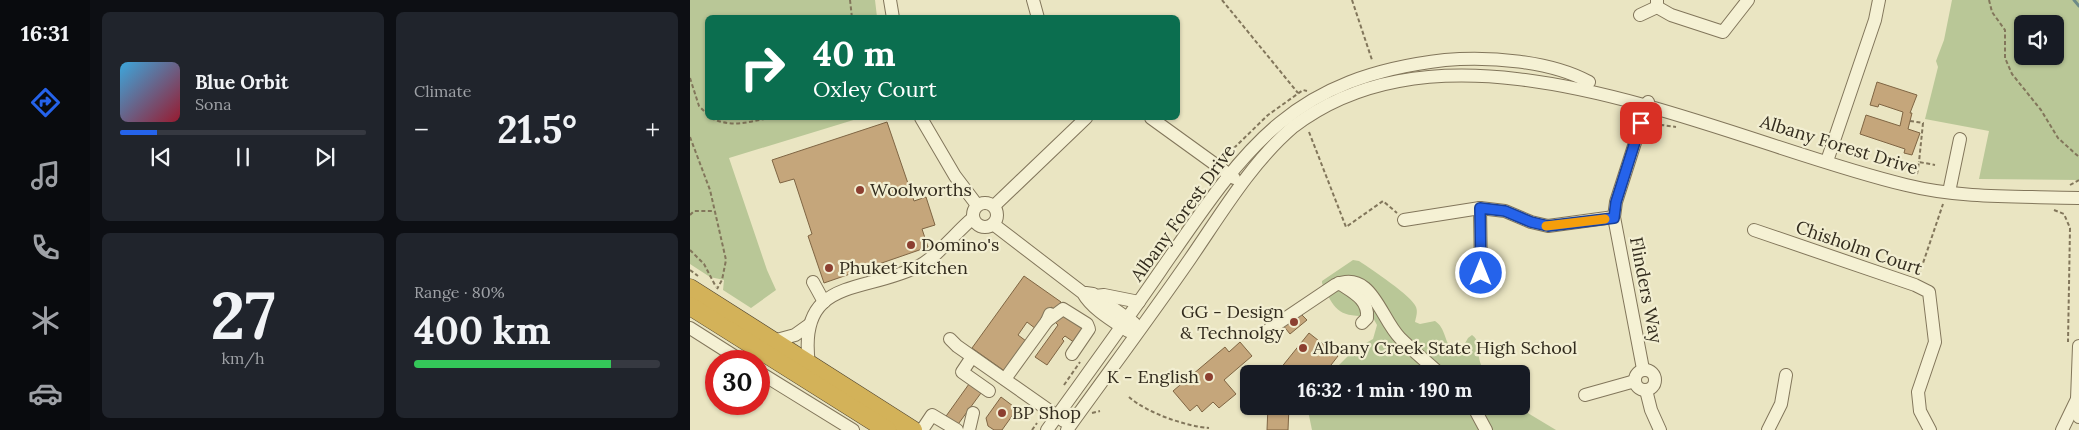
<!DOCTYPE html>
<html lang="en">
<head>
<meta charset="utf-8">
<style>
	body { margin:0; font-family:Lora,serif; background:#20242c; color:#f1f3f6; height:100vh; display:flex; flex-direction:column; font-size:19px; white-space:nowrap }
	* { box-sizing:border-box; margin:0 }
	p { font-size:16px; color:#9ea1a6 }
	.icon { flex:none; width:28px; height:28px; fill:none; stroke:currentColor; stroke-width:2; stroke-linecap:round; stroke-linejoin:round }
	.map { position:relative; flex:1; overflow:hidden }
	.sheet { display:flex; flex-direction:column; gap:12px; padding:12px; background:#0d0f14; width:600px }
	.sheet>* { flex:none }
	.top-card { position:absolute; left:15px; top:15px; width:475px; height:105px; border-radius:8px; box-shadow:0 1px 4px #0004; background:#0b6e4f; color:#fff; overflow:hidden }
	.tools { position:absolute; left:1324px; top:15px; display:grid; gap:10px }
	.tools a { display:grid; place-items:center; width:50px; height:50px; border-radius:8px; background:#171b24; box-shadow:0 1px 4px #0004; font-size:25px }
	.speed { position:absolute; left:15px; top:350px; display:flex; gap:10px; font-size:25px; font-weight:700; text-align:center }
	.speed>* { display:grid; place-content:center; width:65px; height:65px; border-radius:50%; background:#171b24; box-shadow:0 1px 4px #0004; line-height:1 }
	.speed .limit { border:8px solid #d22; background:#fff; color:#111 }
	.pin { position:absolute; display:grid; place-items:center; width:42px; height:42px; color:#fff; margin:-21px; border-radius:10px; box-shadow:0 2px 8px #0006 }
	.me { position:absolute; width:55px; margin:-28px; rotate:0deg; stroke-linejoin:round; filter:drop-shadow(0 0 4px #0008) }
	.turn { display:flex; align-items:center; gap:18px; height:105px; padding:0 25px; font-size:22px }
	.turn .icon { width:65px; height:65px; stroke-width:2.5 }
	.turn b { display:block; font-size:35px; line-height:42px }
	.big { font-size:38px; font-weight:700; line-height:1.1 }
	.sheet .card { flex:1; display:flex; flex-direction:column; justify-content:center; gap:8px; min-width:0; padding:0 18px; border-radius:8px; background:#20242c }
	.sheet .dial { align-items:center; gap:0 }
	.dial b { font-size:65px; line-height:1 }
	.song { display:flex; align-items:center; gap:15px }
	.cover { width:60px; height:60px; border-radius:8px; background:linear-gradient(135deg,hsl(200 70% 55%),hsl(350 70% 35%)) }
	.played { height:5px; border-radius:2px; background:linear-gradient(90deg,#2563eb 15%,#363941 15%) }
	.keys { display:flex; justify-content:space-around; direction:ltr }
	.heat { display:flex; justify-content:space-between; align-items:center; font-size:28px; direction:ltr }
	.charge { height:8px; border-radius:4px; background:linear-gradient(90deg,#34c759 80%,#363941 0) }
	.sheet .tiles { flex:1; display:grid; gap:12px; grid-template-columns:repeat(2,1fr) }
	.trip { position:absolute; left:550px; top:365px; width:290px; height:50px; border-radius:8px; background:#171b24; box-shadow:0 1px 4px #0004; font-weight:700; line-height:50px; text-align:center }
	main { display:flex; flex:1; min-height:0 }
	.tab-bar { display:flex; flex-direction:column; width:90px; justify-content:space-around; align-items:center; background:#090b0e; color:#9ea1a6 }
	.tab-bar .icon { width:35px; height:35px }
	.tab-bar .active { color:#2563eb }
	.tab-bar b { font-size:22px; color:#f1f3f6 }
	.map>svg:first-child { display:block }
	.green { fill:#b9c797; fill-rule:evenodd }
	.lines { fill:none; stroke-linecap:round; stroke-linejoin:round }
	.stream { stroke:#6c8a87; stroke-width:3 }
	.building { fill:#c5a67b; stroke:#7f6543 }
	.minor-casing { stroke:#82765b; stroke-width:14 }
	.highway-casing { stroke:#50442f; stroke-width:19 }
	.path { stroke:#82765b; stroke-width:2; stroke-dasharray:4 2.5; stroke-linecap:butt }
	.minor { stroke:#f5f1d4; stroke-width:12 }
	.highway { stroke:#d3b259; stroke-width:18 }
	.route-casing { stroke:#184099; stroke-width:12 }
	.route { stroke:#2563eb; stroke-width:9 }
	.slow { stroke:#f59e0b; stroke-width:9 }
	.poi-dot { fill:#8c3f30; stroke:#f2eed1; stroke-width:2 }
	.labels { text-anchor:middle; stroke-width:4.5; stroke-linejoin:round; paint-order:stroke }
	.street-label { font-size:18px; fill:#332c1e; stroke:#f2eed1 }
	.poi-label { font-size:18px; fill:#332c1e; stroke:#f2eed1; text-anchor:start }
</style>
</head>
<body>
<main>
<nav class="tab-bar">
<b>16:31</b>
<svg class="icon active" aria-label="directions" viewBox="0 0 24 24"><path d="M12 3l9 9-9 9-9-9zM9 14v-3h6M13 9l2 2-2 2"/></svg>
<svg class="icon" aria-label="music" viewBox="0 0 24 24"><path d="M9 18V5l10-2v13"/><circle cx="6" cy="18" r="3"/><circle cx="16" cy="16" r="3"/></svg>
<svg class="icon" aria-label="phone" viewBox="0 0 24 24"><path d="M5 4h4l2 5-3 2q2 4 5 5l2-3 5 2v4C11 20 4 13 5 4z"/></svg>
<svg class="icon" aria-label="climate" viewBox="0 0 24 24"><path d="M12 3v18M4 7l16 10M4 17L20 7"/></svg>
<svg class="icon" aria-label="car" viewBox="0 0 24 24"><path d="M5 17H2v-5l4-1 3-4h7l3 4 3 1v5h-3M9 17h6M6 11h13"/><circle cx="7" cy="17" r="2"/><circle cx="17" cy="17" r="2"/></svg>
</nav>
<section class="sheet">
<div class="tiles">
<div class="card">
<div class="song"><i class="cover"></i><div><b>Blue Orbit</b><p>Sona</p></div></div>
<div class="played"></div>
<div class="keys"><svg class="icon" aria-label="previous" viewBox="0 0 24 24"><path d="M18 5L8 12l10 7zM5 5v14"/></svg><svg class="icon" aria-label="pause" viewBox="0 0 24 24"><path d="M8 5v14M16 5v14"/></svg><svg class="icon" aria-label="next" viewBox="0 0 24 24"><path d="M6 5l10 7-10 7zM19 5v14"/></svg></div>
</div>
<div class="card"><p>Climate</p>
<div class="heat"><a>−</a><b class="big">21.5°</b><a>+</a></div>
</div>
<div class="card dial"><b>27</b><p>km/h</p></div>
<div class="card"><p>Range · 80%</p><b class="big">400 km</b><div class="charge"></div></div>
</div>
</section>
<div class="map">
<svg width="1389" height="430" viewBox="0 0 1389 430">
	<rect width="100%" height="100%" fill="#eae5c2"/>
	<g class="green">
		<path d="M0,0H185L187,17L18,18V118H170L39,158L77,270L86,290L61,308L33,290L34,280L20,277L0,264Z"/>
		<path d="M1262,0H1389V180L1289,179L1299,131L1235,119L1248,67L1246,61L1254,40ZM1332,24H1365V56H1332Z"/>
		<path d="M663,260L669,261C681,269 722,296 726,307C728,312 726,317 725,322L730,324L745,321C756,328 754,342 763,351L773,347L778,338L782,335C793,342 783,359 797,374H640L664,350L683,339L687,325L682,316C649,317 645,312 632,283V281Z"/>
		<path d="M617,406H826L866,430H622Z"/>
	</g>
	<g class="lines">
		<path class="stream" d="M1384,0L1389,6"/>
	</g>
	<g class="building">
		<path d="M1187,82L1227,95L1220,113H1222L1218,129L1230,133L1222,155L1214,153L1215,149L1170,134L1176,115L1210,126L1213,112L1189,104L1188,107L1180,105Z"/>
		<path d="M197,122L224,201L236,197L245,225L232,229L238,247L134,283L118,236L122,234L104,179L90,183L82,160Z"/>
		<path d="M334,276L371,302L365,310L361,307L346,329L337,322L328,335L336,341L316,372L282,348Z"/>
		<path d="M608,311L617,320L600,334L592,324Z"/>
		<path d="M376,312L397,327L385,343L375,336L372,339L374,341L357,365L345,357L368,325L365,322Z"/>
		<path d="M619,333L648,356L634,374H586Z"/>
		<path d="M550,342L562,356L534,380L546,394L529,408L523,402L512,412L507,405L500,411L483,391L535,347L539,352Z"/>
		<path d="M279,384L291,393L266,427L254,419Z"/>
		<path d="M311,397L327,409L312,430H304L298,426L296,418Z"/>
		<path d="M578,406H599L598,430H577Z"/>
	</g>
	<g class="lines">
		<g class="minor-casing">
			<g id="minor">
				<path d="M200,0L203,18"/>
				<path d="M343,0L348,18"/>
				<path d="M967,7L981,15L1033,32L1058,0"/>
				<path d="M950,15L967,7V0"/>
				<path d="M231,118L265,176L287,205"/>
				<path d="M461,118L544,178"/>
				<path d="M1137,161L1185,20L1189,0"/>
				<path d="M1259,192L1270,139"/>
				<circle cx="295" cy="215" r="12"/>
				<path d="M304,206L396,118"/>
				<path d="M790,208L791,273"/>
				<path d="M714,220L790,208L815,211L841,222L858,226L924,217"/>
				<path d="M303,224L393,293C402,309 423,321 438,331"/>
				<path d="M1064,230L1225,285L1239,292L1245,342L1228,392L1230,411L1240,430"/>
				<path d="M123,282L134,302"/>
				<path d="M649,283C662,292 679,299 677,318L672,323"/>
				<path d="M396,293L403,294L444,323"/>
				<path d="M405,296L414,295L449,302"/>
				<path d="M357,321L373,309L397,324L399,329L382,354"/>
				<path d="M0,328L52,361"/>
				<path d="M578,330L645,285C682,269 690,318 710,338C722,350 737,362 750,374"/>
				<path d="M260,339L267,346L374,421"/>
				<path d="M83,341L105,335L119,325"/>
				<path d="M1389,346L1387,399L1389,417"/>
				<path d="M282,357L272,372L299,391"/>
				<path d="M119,364C107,276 174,294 229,266C247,257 266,232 283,218"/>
				<path d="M953,369L924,217L926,202L958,102"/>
				<circle cx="955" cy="380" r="10"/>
				<path d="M69,372L163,430"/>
				<path d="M315,379L357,321L360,314"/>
				<path d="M956,390L961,410L970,430"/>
				<path d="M895,395L945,381"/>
				<path d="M783,406L796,430"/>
				<path d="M232,430L242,415L267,430"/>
				<path d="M279,430L283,413"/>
				<path d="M357,430C395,377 434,324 471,270C554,150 598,78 755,60C799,56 861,61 899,82"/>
				<path d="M377,430C418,373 460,317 500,259C531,214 561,163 603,127C769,0 1037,143 1216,185C1272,199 1331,196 1389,198"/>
				<path d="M1078,430L1091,404L1096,375"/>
				<path d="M1372,430L1387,399"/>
			</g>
		</g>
		<g class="highway-casing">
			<g id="highway">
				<path d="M0,288L223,430"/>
				<path d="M0,306L197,430"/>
			</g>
		</g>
		<g class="path">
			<path d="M160,0L162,18"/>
			<path d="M532,0L608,93"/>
			<path d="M662,0L682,60"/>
			<path d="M1299,0L1302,12L1315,30V58L1322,74L1351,110L1368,138L1389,157"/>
			<path d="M0,78L9,106L18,115"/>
			<path d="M931,112L937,119"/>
			<path d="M21,118C41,128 58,122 79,118"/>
			<path d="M1220,121L1233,123L1229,162"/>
			<path d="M964,127L972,125L986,127"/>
			<path d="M619,132L656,227L693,201L707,213"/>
			<path d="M0,137L20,190L36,260L32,280L27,289"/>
			<path d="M533,155L545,147L578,115L613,90L617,91"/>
			<path d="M1227,174L1229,162L1245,165"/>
			<path d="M1380,185L1389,180"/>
			<path d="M1364,210L1374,214L1380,228L1378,342"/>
			<path d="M0,215L4,211H23"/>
			<path d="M0,250L14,264L26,287"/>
			<path d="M0,270L8,276"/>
			<path d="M1229,275L1253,204"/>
			<path d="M374,385L390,362"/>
			<path d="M439,397C457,413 495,426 519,428"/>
			<path d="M402,413L410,411"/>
			<path d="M342,430L347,423"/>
		</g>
		<use href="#minor" class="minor"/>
		<use href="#highway" class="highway"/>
	</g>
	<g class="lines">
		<g class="route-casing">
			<path id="route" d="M791,273L790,208L815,211L841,222L858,226L924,218L926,202L951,123"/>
		</g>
		<use href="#route" class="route"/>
		<path class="slow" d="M856,226L915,219"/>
	</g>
	<g class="poi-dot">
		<circle cx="170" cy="190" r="5"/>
		<circle cx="221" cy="245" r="5"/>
		<circle cx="139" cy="268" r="5"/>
		<circle cx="604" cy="322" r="5"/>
		<circle cx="613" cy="348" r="5"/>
		<circle cx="519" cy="377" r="5"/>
		<circle cx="312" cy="413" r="5"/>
	</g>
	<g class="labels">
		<g class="street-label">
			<text transform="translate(1149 145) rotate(17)" y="6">Albany Forest Drive</text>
			<text transform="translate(493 213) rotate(-54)" y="6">Albany Forest Drive</text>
			<text transform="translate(1169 248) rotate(19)" y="6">Chisholm Court</text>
			<text transform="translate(956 290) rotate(79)" y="6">Flinders Way</text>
		</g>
		<g class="poi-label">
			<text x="180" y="196">Woolworths</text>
			<text x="231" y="251">Domino's</text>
			<text x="149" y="274">Phuket Kitchen</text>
			<text x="594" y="318" text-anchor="end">GG - Design<tspan x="594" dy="21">&amp; Technolgy</tspan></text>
			<text x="623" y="354">Albany Creek State High School</text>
			<text x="509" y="383" text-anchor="end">K - English</text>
			<text x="322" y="419">BP Shop</text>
		</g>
	</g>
</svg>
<div class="tools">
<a><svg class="icon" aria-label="sound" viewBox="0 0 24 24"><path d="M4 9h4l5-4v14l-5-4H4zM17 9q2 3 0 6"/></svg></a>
</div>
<div class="speed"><div class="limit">30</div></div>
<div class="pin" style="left:951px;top:123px;background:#d93025"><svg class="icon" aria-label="arrive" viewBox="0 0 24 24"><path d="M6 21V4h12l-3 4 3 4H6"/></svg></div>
<svg class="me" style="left:791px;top:273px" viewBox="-20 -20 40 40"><circle r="17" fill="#2563eb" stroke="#fff" stroke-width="3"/><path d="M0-11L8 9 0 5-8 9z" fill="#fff"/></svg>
<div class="trip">16:32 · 1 min · 190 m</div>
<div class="top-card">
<div class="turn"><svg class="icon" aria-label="right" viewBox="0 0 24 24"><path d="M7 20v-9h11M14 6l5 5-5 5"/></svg><div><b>40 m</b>Oxley Court</div></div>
</div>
</div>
</main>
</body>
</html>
